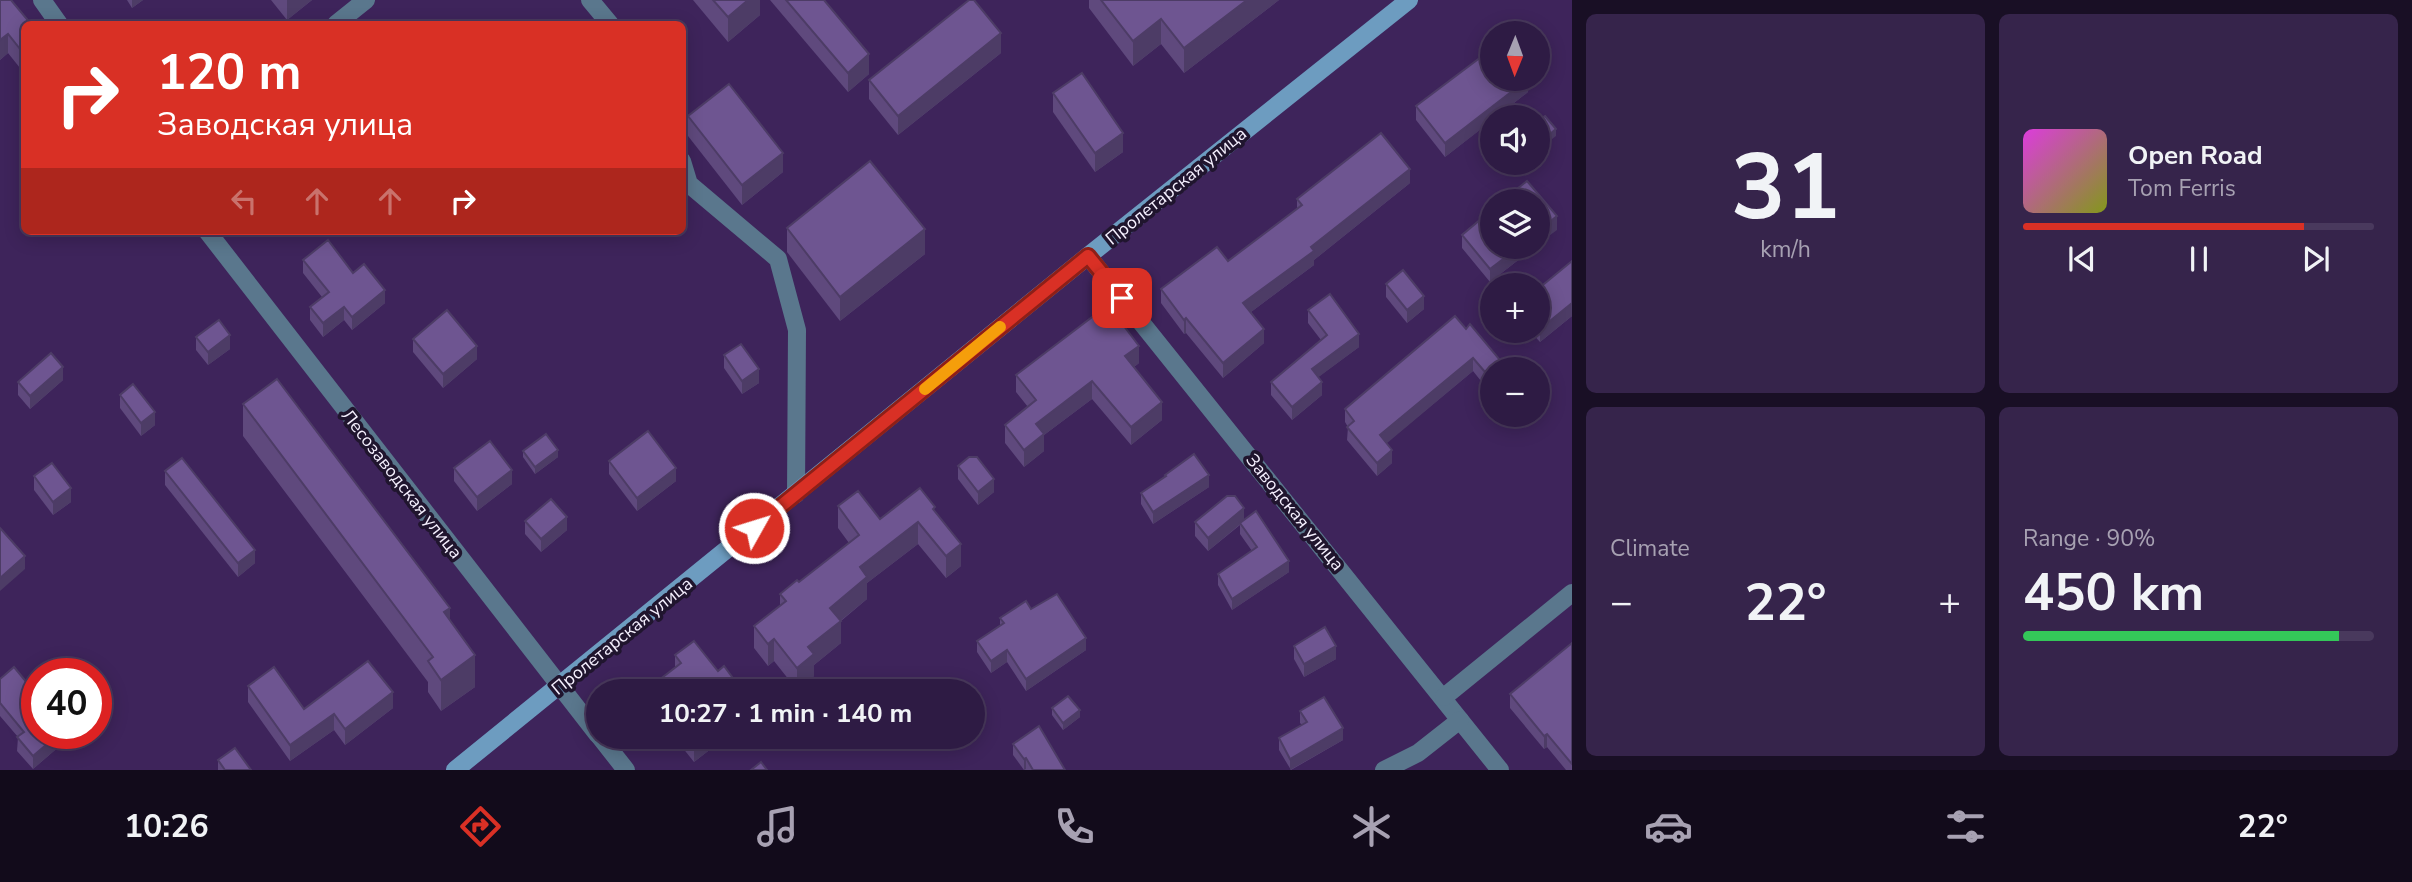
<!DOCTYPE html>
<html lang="en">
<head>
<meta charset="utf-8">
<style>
	body { margin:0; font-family:"Nunito Sans",sans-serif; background:#36244b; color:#f1f3f6; height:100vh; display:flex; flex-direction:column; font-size:26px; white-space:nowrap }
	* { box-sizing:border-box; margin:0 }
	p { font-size:23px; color:#a7a1b2 }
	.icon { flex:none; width:38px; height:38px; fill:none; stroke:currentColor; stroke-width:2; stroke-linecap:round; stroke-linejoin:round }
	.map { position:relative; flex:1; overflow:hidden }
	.details { display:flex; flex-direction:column; gap:14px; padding:14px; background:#190f25; width:840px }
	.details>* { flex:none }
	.banner { position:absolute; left:21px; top:21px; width:665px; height:214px; border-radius:10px; box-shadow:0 4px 18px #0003,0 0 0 2px #49395d; background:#d93025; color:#fff; overflow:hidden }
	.needle { width:46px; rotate:181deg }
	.tools { position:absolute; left:1480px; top:21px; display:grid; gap:14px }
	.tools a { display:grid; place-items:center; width:70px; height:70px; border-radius:50%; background:#2e1b44; box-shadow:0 4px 18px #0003,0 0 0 2px #49395d; font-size:35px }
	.speed { position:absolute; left:21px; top:658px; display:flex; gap:14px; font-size:35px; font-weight:700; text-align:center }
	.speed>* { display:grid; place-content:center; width:91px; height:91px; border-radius:50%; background:#2e1b44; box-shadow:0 4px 18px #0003,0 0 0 2px #49395d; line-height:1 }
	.speed .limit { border:10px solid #d22; background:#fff; color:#111 }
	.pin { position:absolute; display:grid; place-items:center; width:60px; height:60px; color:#fff; margin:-30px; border-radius:14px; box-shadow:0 4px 10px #0006 }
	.me { position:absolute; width:77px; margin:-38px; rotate:51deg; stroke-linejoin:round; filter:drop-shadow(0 0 5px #0008) }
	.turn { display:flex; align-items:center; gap:24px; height:147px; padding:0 21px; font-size:32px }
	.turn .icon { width:91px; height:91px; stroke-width:2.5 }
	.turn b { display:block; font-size:49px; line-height:60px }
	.lanes { display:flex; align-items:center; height:66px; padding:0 21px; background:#0003; justify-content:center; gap:35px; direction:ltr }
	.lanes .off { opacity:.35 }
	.big { font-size:52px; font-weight:700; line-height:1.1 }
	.details .widget { flex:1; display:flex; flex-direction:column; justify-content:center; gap:10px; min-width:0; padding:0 24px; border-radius:10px; background:#36244b }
	.details .dial { align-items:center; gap:0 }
	.dial b { font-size:91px; line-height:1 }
	.song { display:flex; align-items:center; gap:21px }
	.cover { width:84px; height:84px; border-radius:10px; background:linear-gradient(135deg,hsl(300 70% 55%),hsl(70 70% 35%)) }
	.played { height:7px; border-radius:4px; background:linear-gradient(90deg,#d93025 80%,#49395d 80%) }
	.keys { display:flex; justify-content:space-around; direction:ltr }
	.heat { display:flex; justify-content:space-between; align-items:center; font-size:38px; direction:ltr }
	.charge { height:10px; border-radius:5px; background:linear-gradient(90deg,#34c759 90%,#49395d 0) }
	.details .tiles { flex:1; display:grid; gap:14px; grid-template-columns:repeat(2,1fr) }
	.trip { position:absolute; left:586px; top:679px; width:399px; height:70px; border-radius:35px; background:#2e1b44; box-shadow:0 4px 18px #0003,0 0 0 2px #49395d; font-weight:700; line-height:70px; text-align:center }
	.tabs { display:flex; height:112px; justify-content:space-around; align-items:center; background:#120b1b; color:#a7a1b2 }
	.tabs .icon { width:49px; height:49px }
	.tabs .current { color:#d93025 }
	.tabs b { font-size:32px; color:#f1f3f6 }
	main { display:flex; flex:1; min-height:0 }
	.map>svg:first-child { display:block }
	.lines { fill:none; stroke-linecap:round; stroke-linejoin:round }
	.street { stroke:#5a778d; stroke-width:18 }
	.secondary { stroke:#6d9cc0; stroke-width:18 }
	.wall { fill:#5f497d }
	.shaded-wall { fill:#4d3c66 }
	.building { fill:#6e5591; stroke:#4d3c66; stroke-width:2 }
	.route-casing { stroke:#8d1f18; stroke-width:18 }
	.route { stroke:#d93025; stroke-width:12 }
	.slow { stroke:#f59e0b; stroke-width:12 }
	.labels { text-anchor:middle; stroke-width:7; stroke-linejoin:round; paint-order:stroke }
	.street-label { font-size:18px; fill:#f5f0fe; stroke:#20152e }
</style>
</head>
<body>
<main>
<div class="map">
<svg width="1572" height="770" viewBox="0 0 1572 770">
	<rect width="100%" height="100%" fill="#3e245b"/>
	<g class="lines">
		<g class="street">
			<path d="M42,0L59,24"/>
			<path d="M590,0L610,24"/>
			<path d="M336,24L366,0"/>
			<path d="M682,161L689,184L778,259L797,330L796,494"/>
			<path d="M207,231L598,735"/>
			<path d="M1088,256L1500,770"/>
			<path d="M1444,697L1572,593"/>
			<path d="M600,737L626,770"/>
			<path d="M1384,770L1418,753L1460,720"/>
		</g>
		<path class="secondary" d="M455,770L1088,256L1409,0"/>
	</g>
	<g class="wall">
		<path d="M0,0L24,24V73L8,53L0,60Z"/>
		<path d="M127,0H143L132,8Z"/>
		<path d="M271,0H312L287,20Z"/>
		<path d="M693,0H760V15L728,42Z"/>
		<path d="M770,0H824L869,74L848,92Z"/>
		<path d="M1089,0H1279L1184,73L1161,44L1133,66L1089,8Z"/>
		<path d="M1001,53L898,135L869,99V80Z"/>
		<path d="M1528,92L1445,157L1416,120V106Z"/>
		<path d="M1053,93L1123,152L1095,172L1053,112Z"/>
		<path d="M688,116L783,172L742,205L688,136Z"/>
		<path d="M1410,183L1314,260V265L1251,312L1264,343L1223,378L1186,333L1184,334L1161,303V289L1228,261L1297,209V199Z"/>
		<path d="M787,228L925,254L840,321L787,252Z"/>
		<path d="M1462,235L1493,247H1535L1490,282L1462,248Z"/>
		<path d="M303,260L353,273L385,303L352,330L344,320L323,337L310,320V307L322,297L303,273Z"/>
		<path d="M1572,261V316L1540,342L1530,331H1538V289Z"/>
		<path d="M1386,284L1424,309L1407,323L1386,297Z"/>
		<path d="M1308,310L1359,347L1318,377L1322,395L1292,420L1271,395V382L1321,340L1308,323Z"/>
		<path d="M1455,316L1500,369H1493V379L1485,386L1473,371L1386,443L1392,463L1377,476L1347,440L1348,427L1345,422V409Z"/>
		<path d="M196,337L230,349L208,365L196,350Z"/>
		<path d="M413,339L477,359L443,388L413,352Z"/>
		<path d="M724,355L759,383L742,394L724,368Z"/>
		<path d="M1139,363L1134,367L1162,420L1131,445L1092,399L1044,435V451L1024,467L1005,443V425L1028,407L1016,392V375Z"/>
		<path d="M63,380L30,409L18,395V382Z"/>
		<path d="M120,395L155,425L141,436L120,408Z"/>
		<path d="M243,404L450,621L475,687L441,711L428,692V682L243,436Z"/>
		<path d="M523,451L558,457L535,474L523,457Z"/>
		<path d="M609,461L676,481L637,511L609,474Z"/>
		<path d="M958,466L994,492L978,505L958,479Z"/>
		<path d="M454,468L512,484L477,511L454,481Z"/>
		<path d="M165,471L255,563L238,577L165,485Z"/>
		<path d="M1165,475L1209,487L1153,524L1141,504V493L1165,477Z"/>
		<path d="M34,476L71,502L53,515L34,490Z"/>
		<path d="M838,506L880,519L935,512L961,566L946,578L918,544L867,583V599L841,621V643L814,665V676L797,690L774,661L768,666L754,648V626L780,606V594L799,582L849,543L838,528Z"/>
		<path d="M1244,520L1289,572L1232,610L1218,585V574L1252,551L1240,534V525L1208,551L1195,536V522Z"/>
		<path d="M525,521L567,530L541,552L525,534Z"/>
		<path d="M1031,609L1086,650L1026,691L1007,662L991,673L977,652V641L1000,625V618Z"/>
		<path d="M1572,643V770H1566L1547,747L1544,749L1510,708V694Z"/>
		<path d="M1294,646L1336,659L1304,677L1294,659Z"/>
		<path d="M675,655L718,671L738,691H650V687L675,668Z"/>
		<path d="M0,679L28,691L62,733V744L33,769L17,751L18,737L0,716Z"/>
		<path d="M248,686L304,709L393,708L345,745L334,730L290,761L248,702Z"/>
		<path d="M1052,708L1080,717L1063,730L1052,715Z"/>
		<path d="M1300,711L1343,740L1291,770L1279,750V738L1302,725L1300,723Z"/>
		<path d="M674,737H713L712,738V748L694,762Z"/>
		<path d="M1013,744L1065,770H1024L1013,755Z"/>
		<path d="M218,760L251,770H218Z"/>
	</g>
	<g class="shaded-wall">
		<path d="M132,0H143L132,8Z"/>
		<path d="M287,0H312L287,20Z"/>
		<path d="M748,0H760V15L728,42V17Z"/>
		<path d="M1247,0H1279L1184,73V48Z"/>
		<path d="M1161,19V44L1133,66V41Z"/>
		<path d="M1001,33V53L898,135V116Z"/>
		<path d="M8,34V53L0,60V40Z"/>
		<path d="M869,54V74L848,92V73Z"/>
		<path d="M1528,79V92L1496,117H1493V120L1445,157V143Z"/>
		<path d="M1556,129V136L1538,150V144Z"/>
		<path d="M1123,133V152L1095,172V153Z"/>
		<path d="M783,153V172L742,205V185Z"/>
		<path d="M1410,169V183L1314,260V265L1243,318V303L1311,247Z"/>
		<path d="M1557,216V230L1538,244V231Z"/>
		<path d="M925,229V254L840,321V297Z"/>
		<path d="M1519,247H1535L1490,282V269Z"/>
		<path d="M385,290V303L352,330V317Z"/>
		<path d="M1424,296V309L1407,323V310Z"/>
		<path d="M1572,303V316L1540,342V329Z"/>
		<path d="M344,307V320L323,337V323Z"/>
		<path d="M1186,318V333L1184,334V320Z"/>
		<path d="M1264,329V343L1223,378V363Z"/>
		<path d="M1359,334V347L1312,382V369Z"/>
		<path d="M230,335V349L208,365V352Z"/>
		<path d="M477,346V359L443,388V374Z"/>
		<path d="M1139,346V363L1125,374V356Z"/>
		<path d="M1473,358V371L1380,449V435Z"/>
		<path d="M1500,360V369H1493V379L1485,386V372Z"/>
		<path d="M63,367V380L30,409V396Z"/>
		<path d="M759,369V383L742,394V381Z"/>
		<path d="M1092,381V399L1044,435V451L1024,467V450L1036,424Z"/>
		<path d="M1322,382V395L1292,420V407Z"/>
		<path d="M1162,402V420L1131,445V427Z"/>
		<path d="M155,412V425L141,436V423Z"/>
		<path d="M558,450V457L535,474V467Z"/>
		<path d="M1392,450V463L1377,476V463Z"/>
		<path d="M676,468V481L637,511V498Z"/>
		<path d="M512,470V484L477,511V497Z"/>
		<path d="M1209,475V487L1153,524V512Z"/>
		<path d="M994,479V492L978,505V492Z"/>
		<path d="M71,488V502L53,515V502Z"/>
		<path d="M1244,508V521L1208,551V538Z"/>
		<path d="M567,517V530L541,552V539Z"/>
		<path d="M918,522V544L867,583V599L834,626L841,621V643L814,665V676L797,690V668L830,608L860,567Z"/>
		<path d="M961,544V566L946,578V556Z"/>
		<path d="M255,550V563L238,577V563Z"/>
		<path d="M25,556V569L0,591V578Z"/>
		<path d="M1289,561V572L1232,610V599Z"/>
		<path d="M450,608V639L444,612Z"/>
		<path d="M1086,638V650L1026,691V679Z"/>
		<path d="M774,639V661L768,666V644Z"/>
		<path d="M1336,646V659L1304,677V664Z"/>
		<path d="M1007,650V662L991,673V661Z"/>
		<path d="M475,655V687L441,711V680Z"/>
		<path d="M738,685V691H730Z"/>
		<path d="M393,692V708L345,745V729Z"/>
		<path d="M1080,710V717L1063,730V723Z"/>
		<path d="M334,714V730L290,761V745Z"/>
		<path d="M1343,728V740L1290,770V759Z"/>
		<path d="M60,733H62V744L33,769V756Z"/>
		<path d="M1547,734V747L1544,749V736Z"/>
		<path d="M694,737H713L712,738V748L694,762Z"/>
		<path d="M1026,758V769L1024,770V759Z"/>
	</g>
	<g class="building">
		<path d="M0,0H11L31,24H24V54L8,34L0,40Z"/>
		<path d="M713,0H748L728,17Z"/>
		<path d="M786,0H824L869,54L848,73Z"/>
		<path d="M969,0H974L1001,33L898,116L869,80Z"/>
		<path d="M1101,0H1247L1184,48L1161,19L1133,41Z"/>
		<path d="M1493,48V79H1528L1445,143L1416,106Z"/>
		<path d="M1082,73L1123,133L1095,153L1053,93Z"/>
		<path d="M729,84L783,153L742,185L688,116Z"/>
		<path d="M1545,116L1556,129L1538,144V121Z"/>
		<path d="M1381,133L1410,169L1311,247L1314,251L1243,303L1264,329L1223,363L1186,318L1184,320L1161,289L1217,247L1228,261L1302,205L1297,199Z"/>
		<path d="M870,161L925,229L840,297L787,228Z"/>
		<path d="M1527,181L1557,216L1538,231V201H1502Z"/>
		<path d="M1493,209V247H1519L1490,269L1462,235Z"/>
		<path d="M328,240L353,273L364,264L385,290L352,317L344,307L323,323L310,307L329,292L303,260Z"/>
		<path d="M1572,261V303L1540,329L1538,327V289Z"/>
		<path d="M1403,270L1424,296L1407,310L1386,284Z"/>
		<path d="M1330,294L1359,334L1312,369L1322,382L1292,407L1271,382L1327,335L1308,310Z"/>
		<path d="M1108,305L1139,346L1125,356L1162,402L1131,427L1092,381L1036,424L1044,434L1024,450L1005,425L1036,400L1016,375Z"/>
		<path d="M447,310L477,346L443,374L413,339Z"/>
		<path d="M1455,316L1466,329L1470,324L1500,360L1485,372L1473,358L1380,435L1392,450L1377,463L1347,427L1354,421L1345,409Z"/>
		<path d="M219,320L230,335L208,352L196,337Z"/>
		<path d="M741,344L759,369L742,381L724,355Z"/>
		<path d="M51,353L63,367L30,396L18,382Z"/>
		<path d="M277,379L450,608L444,612L475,655L441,680L428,661L433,657L243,404Z"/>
		<path d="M133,384L155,412L141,423L120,395Z"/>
		<path d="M648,431L676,468L637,498L609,461Z"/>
		<path d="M546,434L558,450L535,467L523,451Z"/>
		<path d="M490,441L512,470L477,497L454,468Z"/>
		<path d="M1194,454L1209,475L1153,512L1141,493L1166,476L1165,475Z"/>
		<path d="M969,457H977L994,479L978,492L958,466Z"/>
		<path d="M182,458L255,550L238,563L165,471Z"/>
		<path d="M52,463L71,488L53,502L34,476Z"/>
		<path d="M920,488L935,507L933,509L961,544L946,556L918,522L860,567L867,577L830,608L841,621L808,647L814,654L797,668L774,639L768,644L754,626L786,601L780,594L797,580L799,582L859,535L838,506L858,491L880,519Z"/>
		<path d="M1227,496H1235L1244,508L1208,538L1195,522Z"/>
		<path d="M551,499L567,517L541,539L525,521Z"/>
		<path d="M1256,511L1289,561L1232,599L1218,574L1257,547L1240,523Z"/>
		<path d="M0,528L25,556L0,578Z"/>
		<path d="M1057,594L1086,638L1026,679L1007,650L991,661L977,641L1004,623L1000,618L1026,601L1031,609Z"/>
		<path d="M1325,627L1336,646L1304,664L1294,646Z"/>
		<path d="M694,641L718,671L724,666L738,685L730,691H653L650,687L681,663L675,655Z"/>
		<path d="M1572,643V764L1547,734L1544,736L1510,694Z"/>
		<path d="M368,661L393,692L345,729L334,714L290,745L248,686L274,667L304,709Z"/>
		<path d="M14,667L28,684L25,687L37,701V733H60L33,756L17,737L24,732L0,703V679Z"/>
		<path d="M1068,696L1080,710L1063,723L1052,708Z"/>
		<path d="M1324,697L1343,728L1290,759L1279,738L1307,722L1300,711Z"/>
		<path d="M1039,726L1065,770H1033L1026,758L1024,759L1013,744Z"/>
		<path d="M235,748L251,770H225L218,760Z"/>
		<path d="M761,762L767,770H751Z"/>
	</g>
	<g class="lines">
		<g class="route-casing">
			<path id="route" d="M754,528L1088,256L1122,298"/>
		</g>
		<use href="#route" class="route"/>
		<path class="slow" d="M925,389L1000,327"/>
	</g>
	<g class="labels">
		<g class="street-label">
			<text transform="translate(1176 186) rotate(-39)" y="6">Пролетарская улица</text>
			<text transform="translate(402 484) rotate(52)" y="6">Лесозаводская улица</text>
			<text transform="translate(1295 512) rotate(51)" y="6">Заводская улица</text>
			<text transform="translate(622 636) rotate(-39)" y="6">Пролетарская улица</text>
		</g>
	</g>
</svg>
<div class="tools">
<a><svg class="needle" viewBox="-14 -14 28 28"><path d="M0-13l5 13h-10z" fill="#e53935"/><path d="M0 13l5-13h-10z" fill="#a7a1b2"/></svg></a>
<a><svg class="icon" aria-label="sound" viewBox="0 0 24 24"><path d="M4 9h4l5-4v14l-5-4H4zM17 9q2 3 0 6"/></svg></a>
<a><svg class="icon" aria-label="layers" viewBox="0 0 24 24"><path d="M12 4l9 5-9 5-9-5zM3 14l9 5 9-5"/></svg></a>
<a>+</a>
<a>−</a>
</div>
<div class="speed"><div class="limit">40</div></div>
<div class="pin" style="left:1122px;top:298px;background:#d93025"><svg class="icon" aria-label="arrive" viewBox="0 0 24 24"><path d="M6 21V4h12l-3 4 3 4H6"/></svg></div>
<svg class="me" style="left:754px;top:528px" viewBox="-20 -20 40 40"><circle r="17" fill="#d93025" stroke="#fff" stroke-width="3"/><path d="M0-11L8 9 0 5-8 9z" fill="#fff"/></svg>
<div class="trip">10:27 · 1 min · 140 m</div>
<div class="banner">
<div class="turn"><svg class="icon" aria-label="right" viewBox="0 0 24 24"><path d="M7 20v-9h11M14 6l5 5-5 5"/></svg><div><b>120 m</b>Заводская улица</div></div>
<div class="lanes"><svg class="icon off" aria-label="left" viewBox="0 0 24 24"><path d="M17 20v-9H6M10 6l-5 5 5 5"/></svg><svg class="icon off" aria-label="ahead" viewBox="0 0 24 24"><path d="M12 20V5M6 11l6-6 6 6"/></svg><svg class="icon off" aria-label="ahead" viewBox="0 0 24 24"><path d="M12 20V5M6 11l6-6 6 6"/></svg><svg class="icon" aria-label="right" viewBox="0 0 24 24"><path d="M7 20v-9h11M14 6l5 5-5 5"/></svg></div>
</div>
</div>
<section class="details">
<div class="tiles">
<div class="widget dial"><b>31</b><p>km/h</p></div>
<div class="widget">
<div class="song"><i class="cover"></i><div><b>Open Road</b><p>Tom Ferris</p></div></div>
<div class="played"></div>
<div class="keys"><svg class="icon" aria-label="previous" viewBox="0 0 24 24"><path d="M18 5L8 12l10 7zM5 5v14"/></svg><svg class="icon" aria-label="pause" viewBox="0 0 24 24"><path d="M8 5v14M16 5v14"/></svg><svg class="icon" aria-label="next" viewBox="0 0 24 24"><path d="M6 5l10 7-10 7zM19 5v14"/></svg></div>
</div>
<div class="widget"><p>Climate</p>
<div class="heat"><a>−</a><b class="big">22°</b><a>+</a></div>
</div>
<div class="widget"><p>Range · 90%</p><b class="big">450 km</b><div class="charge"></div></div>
</div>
</section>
</main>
<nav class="tabs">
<b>10:26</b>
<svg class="icon current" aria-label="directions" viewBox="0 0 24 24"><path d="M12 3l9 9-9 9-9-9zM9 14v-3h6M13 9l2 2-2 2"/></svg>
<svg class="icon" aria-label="music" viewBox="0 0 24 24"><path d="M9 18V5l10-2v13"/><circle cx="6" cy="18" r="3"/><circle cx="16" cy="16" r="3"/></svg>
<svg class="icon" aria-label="phone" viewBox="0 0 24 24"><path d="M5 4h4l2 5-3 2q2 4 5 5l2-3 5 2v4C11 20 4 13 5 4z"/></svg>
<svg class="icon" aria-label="climate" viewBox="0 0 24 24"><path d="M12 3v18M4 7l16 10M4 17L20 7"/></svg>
<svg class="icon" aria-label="car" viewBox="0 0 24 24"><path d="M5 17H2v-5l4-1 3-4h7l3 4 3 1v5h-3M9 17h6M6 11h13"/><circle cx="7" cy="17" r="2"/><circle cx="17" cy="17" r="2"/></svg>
<svg class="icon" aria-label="filters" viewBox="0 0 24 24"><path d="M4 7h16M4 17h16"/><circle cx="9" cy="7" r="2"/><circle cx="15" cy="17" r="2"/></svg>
<b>22°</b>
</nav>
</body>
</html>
